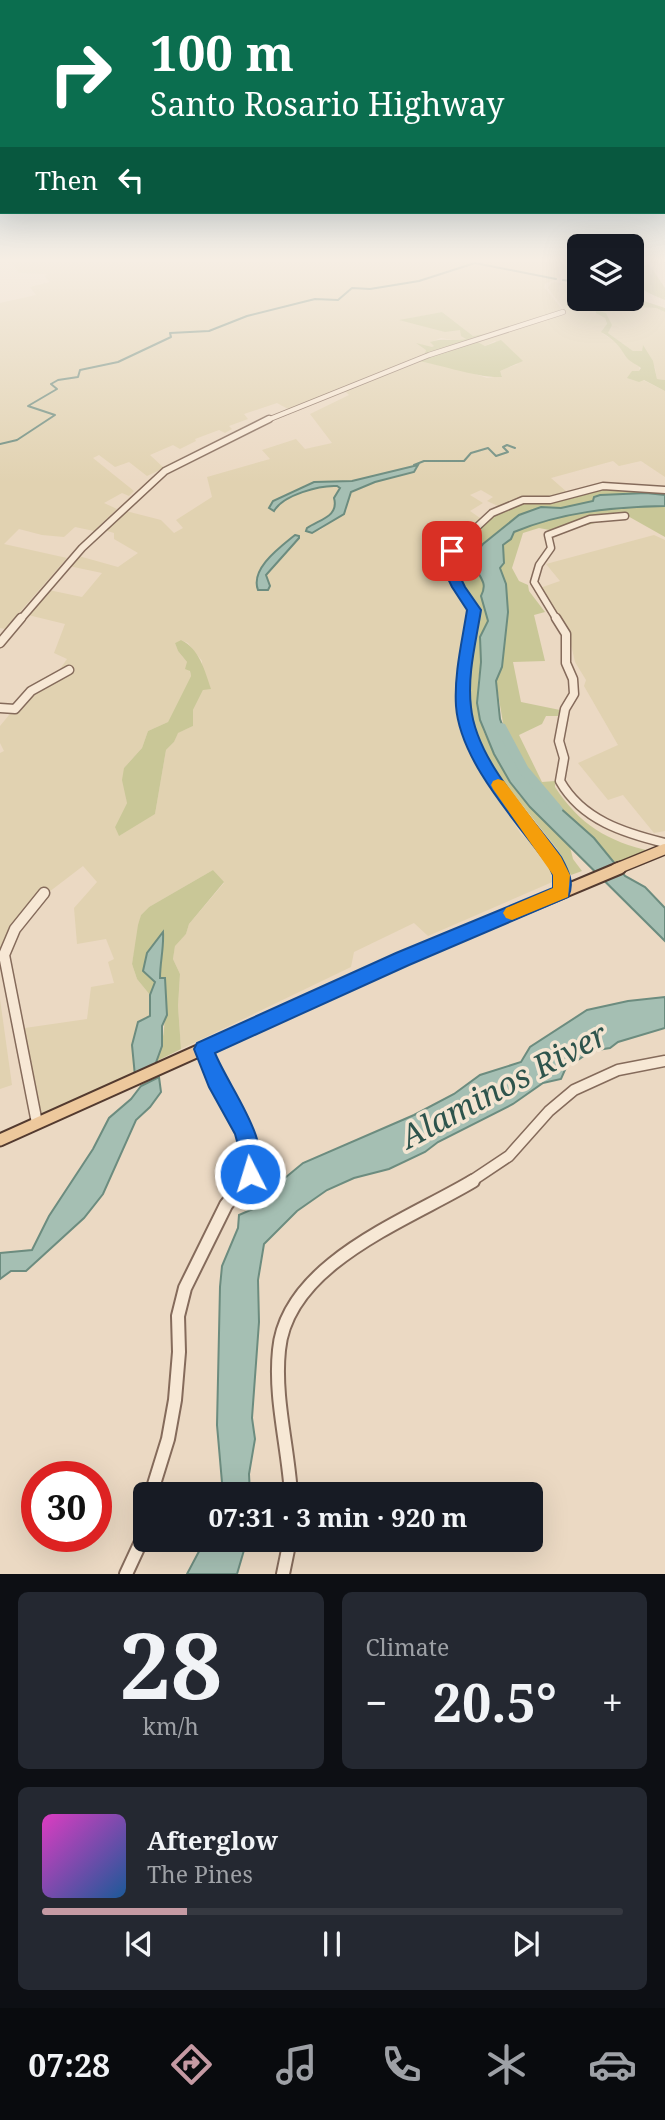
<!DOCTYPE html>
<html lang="en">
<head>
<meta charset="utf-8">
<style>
	body { margin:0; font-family:"Noto Serif",serif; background:#242831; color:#f1f3f6; height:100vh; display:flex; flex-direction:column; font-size:26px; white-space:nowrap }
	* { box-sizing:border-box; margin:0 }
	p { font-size:23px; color:#9ea1a6 }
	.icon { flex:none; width:38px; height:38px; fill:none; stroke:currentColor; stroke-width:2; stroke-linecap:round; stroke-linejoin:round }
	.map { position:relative; height:1574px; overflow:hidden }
	.sheet { display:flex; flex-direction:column; gap:18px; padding:18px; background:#0d0f14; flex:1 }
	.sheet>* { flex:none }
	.top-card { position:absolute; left:0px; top:0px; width:665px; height:214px; box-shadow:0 7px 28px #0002; background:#0b6e4f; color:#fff; overflow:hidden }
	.tools { position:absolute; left:567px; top:234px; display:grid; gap:14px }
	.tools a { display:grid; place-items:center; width:77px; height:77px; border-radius:10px; background:#171b24; box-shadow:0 7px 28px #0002; font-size:35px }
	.speed { position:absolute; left:21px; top:1461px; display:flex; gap:14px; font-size:35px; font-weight:700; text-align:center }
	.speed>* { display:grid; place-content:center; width:91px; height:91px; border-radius:50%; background:#171b24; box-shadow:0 7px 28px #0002; line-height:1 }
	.speed .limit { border:10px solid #d22; background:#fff; color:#111 }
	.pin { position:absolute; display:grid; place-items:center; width:60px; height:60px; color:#fff; margin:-30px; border-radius:14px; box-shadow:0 4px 10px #0006 }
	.me { position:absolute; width:77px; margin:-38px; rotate:355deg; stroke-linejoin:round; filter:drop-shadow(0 0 5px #0008) }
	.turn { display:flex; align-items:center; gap:24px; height:147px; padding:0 35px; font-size:32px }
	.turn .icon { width:91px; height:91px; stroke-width:2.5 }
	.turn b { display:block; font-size:49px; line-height:60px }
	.then { display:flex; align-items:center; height:66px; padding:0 35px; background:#0003; gap:14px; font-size:26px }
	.big { font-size:52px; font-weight:700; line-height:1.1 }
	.sheet .tile { flex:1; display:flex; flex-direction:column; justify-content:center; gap:10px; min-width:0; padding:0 24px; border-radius:10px; background:#242831 }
	.sheet .dial { align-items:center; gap:0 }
	.dial b { font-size:91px; line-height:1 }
	.song { display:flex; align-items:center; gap:21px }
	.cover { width:84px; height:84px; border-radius:10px; background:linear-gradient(135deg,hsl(310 70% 55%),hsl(210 70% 35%)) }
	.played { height:7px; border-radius:4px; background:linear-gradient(90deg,#c59aa3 25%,#363941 25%) }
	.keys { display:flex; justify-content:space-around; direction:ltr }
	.heat { display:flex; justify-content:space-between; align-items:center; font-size:38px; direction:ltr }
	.sheet .tiles { flex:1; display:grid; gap:18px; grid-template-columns:1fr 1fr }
	.tile:last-child { grid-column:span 2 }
	.trip { position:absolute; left:133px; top:1482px; width:410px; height:70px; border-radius:10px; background:#171b24; box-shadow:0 7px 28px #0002; font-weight:700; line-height:70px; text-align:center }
	.menu { display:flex; height:112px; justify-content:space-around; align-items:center; background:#090b0e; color:#9ea1a6 }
	.menu .icon { width:49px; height:49px }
	.menu .active { color:#c59aa3 }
	.menu b { font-size:32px; color:#f1f3f6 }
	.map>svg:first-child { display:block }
	.farmland { fill:#e1d2b1; fill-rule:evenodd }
	.green { fill:#c9c797 }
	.water { fill:#a5bfb3; stroke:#6c8c7f; stroke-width:2 }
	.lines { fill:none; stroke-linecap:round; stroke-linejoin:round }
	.stream { stroke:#6c8c7f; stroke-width:2 }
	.river { fill:#a5bfb3; fill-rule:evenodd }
	.minor-far4-casing { stroke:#856b5b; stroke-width:6 }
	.minor-far3-casing { stroke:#856b5b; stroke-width:9 }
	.minor-far2-casing { stroke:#856b5b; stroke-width:11 }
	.minor-far1-casing { stroke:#856b5b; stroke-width:13 }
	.minor-casing { stroke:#856b5b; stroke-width:16 }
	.major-far1-casing { stroke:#533a2f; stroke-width:13 }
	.major-casing { stroke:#533a2f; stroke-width:15 }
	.minor-far4 { stroke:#f7e8d5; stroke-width:4.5 }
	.minor-far3 { stroke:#f7e8d5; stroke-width:6 }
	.minor-far2 { stroke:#f7e8d5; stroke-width:8 }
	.minor-far1 { stroke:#f7e8d5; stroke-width:10 }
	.minor { stroke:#f7e8d5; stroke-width:12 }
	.major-far1 { stroke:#edc89c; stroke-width:10 }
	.major { stroke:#edc89c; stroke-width:11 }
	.route { fill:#1a73e8; stroke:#114b97; stroke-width:2 }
	.slow { fill:#f59e0b }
	.labels { text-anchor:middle; stroke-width:7; stroke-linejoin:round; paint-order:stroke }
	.near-water-label { font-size:32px; font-style:italic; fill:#2e544c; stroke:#f3e5d2 }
</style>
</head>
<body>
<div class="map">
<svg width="665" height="1574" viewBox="0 0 665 1574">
	<rect width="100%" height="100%" fill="#ebd9c3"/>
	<g class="farmland">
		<path d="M11,261H566L561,276L545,284L544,287L563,310L557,314L518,324L501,332L473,336L442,312L401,320L460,330L468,339L459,341L441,338L431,342L435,346L426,350L424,356L288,409L277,403L244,414L248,419L229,426L232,429L225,433L219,430L195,439L196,441L180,449L173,445L150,455L164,468L147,476L129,462L115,467L99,455L93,458L134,491L129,496L122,493L104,503L117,509L94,531L75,527L64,537L42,535L19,529L4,544L67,558L5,629L0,628V303L36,295L30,287L50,282L45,277L47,274L19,273Z"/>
		<path d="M555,282L579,286V299H594V307L605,318L607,325L602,333L621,346L629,360L639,365L641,379L665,391V477L641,461L619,466L613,461L551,478L568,493L500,507L487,501L493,497L481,490L470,495L483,503L470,511L483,520L448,552L443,563L472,612L461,675L459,706L471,752L476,765L521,834L555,863L560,872L557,880L428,936L414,923L354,952L351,967L181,1049L178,1006L180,974L173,959L175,945L186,934L189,924L224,883L213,870L149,907L141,915L132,964L137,979L150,995V1016L138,1023L132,1045L135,1076L33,1121L18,1029L87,1019L91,987L114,983L108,962L114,959L106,939L77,944L74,908L97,882L83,866L49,892L44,889L0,952V753L4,751L0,743V726L27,693L56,675L67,659L54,653L65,624L24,614L44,589L82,597L102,573L64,565L75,555L118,567L138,553L114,539V533L101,529L122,510L161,520L174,533L183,528L176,520L212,497L207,477L270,459L262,450L296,439L305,449L332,443L310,414L349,395L343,389L417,361L457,368L487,378L502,376L499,371L518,364L495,341L485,346L476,341L565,311L548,288L551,283ZM417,465L414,472L375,482L351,492L345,504L347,510L319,531L312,524L333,513L337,505L334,501L339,491L337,486L315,487L282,501L274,511L273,501L306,486L352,481ZM181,640L188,643L202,661L203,690L193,710V726L177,733L174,742L166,750L155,814L115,827L127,803L124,768L142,748L148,731L168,722L191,676L187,662L178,651L175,643Z"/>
		<path d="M595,300L626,301L635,307L656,308L665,312V380L657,379L655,368L643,346L642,352L633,351L608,333L611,324L606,313L599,311Z"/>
		<path d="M654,535L665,540V831L654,833L623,795L608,800L578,763L618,745L584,686L586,680L575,662L570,640L537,589L560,581L546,564Z"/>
		<path d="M0,999L12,1085L0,1089Z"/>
	</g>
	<g class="green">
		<path d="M632,261H647L665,288V300C643,291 632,287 632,261Z"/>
		<path d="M632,297L665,308V312L656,308L635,307L626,301L596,300L599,311L606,313L612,325L608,333L633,351H642L643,345L653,361L657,379L665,380V391L644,380L639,382L627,378L632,371H639L641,368C637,364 631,363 627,358C620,348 618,342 601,332L607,324L605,318L596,313L594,299H632Z"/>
		<path d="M442,312L473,336L501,331L424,356L426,350L416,343L432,347L434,346L430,342C443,337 455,342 466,339L461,336L460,330L445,332L399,320Z"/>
		<path d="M501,340L523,361L500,371L502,377C476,378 444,365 417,361L476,341L485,346Z"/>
		<path d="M606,488L665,491V495H600L593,501L585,503L561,508L541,507L519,515L483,544L477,572C485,579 486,587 481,596L488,621L480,645L481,662L478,681L477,703L483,730L494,754L519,795L570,847L573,859L582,871L571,875L557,849L485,758L474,735L467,706V680L476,617L449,563L450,554L491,516L513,505Z"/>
		<path d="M631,506H665V537L626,515L560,532L539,528L523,533L512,568L519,581L528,585L529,591L545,612L534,615L545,661L513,662L521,702L560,710L558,716H546L542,724L519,735L542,782L555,781V787C579,824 608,842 651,851L616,865L594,838L531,782L505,735L496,681L502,667L508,612L506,584L500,568L503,545L511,539L513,532L557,516Z"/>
		<path d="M181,640C199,648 205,671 211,689L203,690L193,710V726L178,733L174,742L166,750L155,814L119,836L115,827L127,803L122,780L124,768L142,748L148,731L168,722L191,676L190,671L185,669L187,662L178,651L175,643Z"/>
		<path d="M213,870L224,882L189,924L186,934L175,946L173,959L180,974L178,1006L181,1049L155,1062C169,1034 163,1008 165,979H160C160,963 164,949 163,933L147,953L143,971L155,981L150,995L137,979L132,964L138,925L141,915L149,907Z"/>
	</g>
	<g class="water">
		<path d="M418,465L414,472L375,482L351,492L344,514L312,533L306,531L307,528C321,519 339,516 334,498L340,488L337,486C320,485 283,495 274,511L269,508L273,501L314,482L352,481Z"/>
		<path d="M646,493L665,495V506C613,507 562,512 514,532L511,539L503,545L504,563L500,568L506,584L508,612L502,667L496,681L500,719L511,749L531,782L594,838L625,876L645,887L665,908V941L530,807L510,782L494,754L480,720L477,703L481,662L480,637L488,621L481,596C488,583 480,578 475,567L478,550L483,544L519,515L541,507L561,508L593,501L594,497L600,495Z"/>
		<path d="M295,535L299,536V538L266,575L270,586L268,590H258C250,569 279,548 295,535Z"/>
		<path d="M163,932C164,948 160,962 160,978H165L167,1015L162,1026V1046L154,1068L135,1076L132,1045L138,1022L150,1016V995L155,982L143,971L147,953Z"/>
		<path d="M665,997V1028L618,1042L610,1048L591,1051L575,1062L568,1063L561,1079L543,1083L513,1104L438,1142L425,1152L389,1169L354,1178L327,1190L297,1211L264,1244L258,1280L259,1322L252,1418L255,1439L249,1474L250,1494H223L217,1425L220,1287L222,1266L238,1228L239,1215L253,1209L262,1197L303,1163L414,1115L454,1094L480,1075L521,1062L530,1047L587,1010L628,1001Z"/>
		<path d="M159,1077L161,1092L150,1107L136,1120L103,1194L84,1218L26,1271H11L0,1279V1253L32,1250L49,1216L93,1149L109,1118L131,1099L141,1086Z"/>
		<path d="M205,1540H247L237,1574H187Z"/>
	</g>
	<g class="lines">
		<g class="stream">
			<path d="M563,280L579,282"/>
			<path d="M0,444L17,440L55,415L28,406L57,389L51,384L58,380L78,377L80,370L118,362L171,337L170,333L209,331L247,316L315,299L338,300L352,288L370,289L419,281L475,263L556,279"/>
			<path d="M414,465L424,461H464L471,453L488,448L496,456L508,452L503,447L507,445L515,448"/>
		</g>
		<path class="river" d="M501,723L505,724L528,767L561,806L563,809L561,812H553L520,773L495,727Z"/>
		<g class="minor-far4-casing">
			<path id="minor-far4" d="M265,421L429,355L563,312"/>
		</g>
		<g class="minor-far3-casing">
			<g id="minor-far3">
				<path d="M20,620L82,548L165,471L269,419"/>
				<path d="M472,620L474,610L453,577L447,559L451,551L492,513L523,500H550L603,486L665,490"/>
				<path d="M557,620L534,582L539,565L551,548L548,535L590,519L625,516"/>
			</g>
		</g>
		<g class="minor-far2-casing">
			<g id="minor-far2">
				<path d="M473,618C468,647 459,679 463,709C472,773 530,815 559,869"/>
				<path d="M556,618L566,634V663L573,679L574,694L565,709L559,741L564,758L560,781C582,820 624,833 665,843"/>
				<path d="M0,643L21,618"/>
				<path d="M0,708L15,709L31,691L69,670"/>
			</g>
		</g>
		<g class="minor-far1-casing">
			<g id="minor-far1">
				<path d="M558,868L562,875V892"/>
				<path d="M204,1049C208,1059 211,1070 216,1081C230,1110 268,1151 243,1182"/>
				<path d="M37,1123L4,955L15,929L44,893"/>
				<path d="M470,1182L509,1156L549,1111L574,1090L618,1070L665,1061"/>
			</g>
		</g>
		<g class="minor-casing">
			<g id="minor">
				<path d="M151,1494L168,1439L175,1400L179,1352L178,1316L185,1288L226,1205L245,1181"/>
				<path d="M291,1494C288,1446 274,1398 279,1350C287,1263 408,1220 473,1181"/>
				<path d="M126,1574L145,1533"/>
				<path d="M283,1574L290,1540"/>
			</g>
		</g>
		<g class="major-far1-casing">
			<path id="major-far1" d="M616,869L665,849"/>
		</g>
		<g class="major-casing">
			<path id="major" d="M0,1140L403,959L620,868"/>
		</g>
		<use href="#minor-far4" class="minor-far4"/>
		<use href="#minor-far3" class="minor-far3"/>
		<use href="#minor-far2" class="minor-far2"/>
		<use href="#minor-far1" class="minor-far1"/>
		<use href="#minor" class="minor"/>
		<use href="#major-far1" class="major-far1"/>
		<use href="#major" class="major"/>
	</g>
	<linearGradient id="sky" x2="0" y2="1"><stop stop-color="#8db8d3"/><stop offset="0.54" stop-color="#f6eee4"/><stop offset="1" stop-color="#f6eee4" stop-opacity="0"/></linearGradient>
	<rect width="665" height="482" fill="url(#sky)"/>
	<path class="route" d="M452,547L458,551L454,564L465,587L481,610C476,642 467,675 471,707C476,760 530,815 561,857C568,870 575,883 568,897L409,965L215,1053C230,1090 274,1142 257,1182L250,1185L242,1182L239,1174L241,1156L235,1134L209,1087L194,1049L197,1043L396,953L553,888V875L549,866C517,822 460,762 456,706C454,674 462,642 467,610L452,587L441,564L445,551Z"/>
	<path class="slow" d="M498,779L504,781L561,857L570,875L568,897L512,920L506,918L503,913L506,908L553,888V875L493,789L491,785L493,781Z"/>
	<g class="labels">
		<g class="near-water-label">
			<text transform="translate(504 1086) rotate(-28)" y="11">Alaminos River</text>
		</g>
	</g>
</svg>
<div class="tools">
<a><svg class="icon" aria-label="layers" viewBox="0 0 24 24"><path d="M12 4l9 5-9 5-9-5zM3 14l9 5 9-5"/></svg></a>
</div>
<div class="speed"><div class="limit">30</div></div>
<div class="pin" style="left:452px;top:551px;background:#d93025"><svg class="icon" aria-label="arrive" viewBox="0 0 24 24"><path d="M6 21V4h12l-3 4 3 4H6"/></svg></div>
<svg class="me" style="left:250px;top:1174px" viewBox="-20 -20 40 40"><circle r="17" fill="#1a73e8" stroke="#fff" stroke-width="3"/><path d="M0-11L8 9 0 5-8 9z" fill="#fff"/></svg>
<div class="trip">07:31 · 3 min · 920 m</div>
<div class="top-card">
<div class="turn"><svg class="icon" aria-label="right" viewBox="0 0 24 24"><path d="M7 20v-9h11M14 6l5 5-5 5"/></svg><div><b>100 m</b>Santo Rosario Highway</div></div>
<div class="then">Then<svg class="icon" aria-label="left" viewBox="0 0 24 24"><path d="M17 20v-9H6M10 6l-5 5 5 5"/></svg></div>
</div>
</div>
<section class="sheet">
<div class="tiles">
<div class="tile dial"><b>28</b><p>km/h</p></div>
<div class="tile"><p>Climate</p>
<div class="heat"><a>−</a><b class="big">20.5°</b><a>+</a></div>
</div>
<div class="tile">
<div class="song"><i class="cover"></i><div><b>Afterglow</b><p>The Pines</p></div></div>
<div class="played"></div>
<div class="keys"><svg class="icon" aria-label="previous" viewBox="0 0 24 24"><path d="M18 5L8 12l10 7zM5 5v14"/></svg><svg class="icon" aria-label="pause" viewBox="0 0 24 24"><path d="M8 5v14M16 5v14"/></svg><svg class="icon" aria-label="next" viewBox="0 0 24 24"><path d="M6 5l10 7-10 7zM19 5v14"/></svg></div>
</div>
</div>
</section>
<nav class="menu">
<b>07:28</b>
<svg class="icon active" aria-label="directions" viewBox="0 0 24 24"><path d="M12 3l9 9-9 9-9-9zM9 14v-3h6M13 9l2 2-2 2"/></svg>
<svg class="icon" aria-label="music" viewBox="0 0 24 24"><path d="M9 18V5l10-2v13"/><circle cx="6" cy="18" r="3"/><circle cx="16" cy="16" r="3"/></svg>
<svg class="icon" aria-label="phone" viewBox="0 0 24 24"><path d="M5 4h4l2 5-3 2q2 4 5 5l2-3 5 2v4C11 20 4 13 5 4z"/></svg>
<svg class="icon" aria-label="climate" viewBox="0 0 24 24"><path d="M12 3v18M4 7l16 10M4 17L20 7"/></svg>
<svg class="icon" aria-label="car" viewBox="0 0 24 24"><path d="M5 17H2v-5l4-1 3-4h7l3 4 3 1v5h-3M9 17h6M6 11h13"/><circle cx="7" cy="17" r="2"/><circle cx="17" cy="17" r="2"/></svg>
</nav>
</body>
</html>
